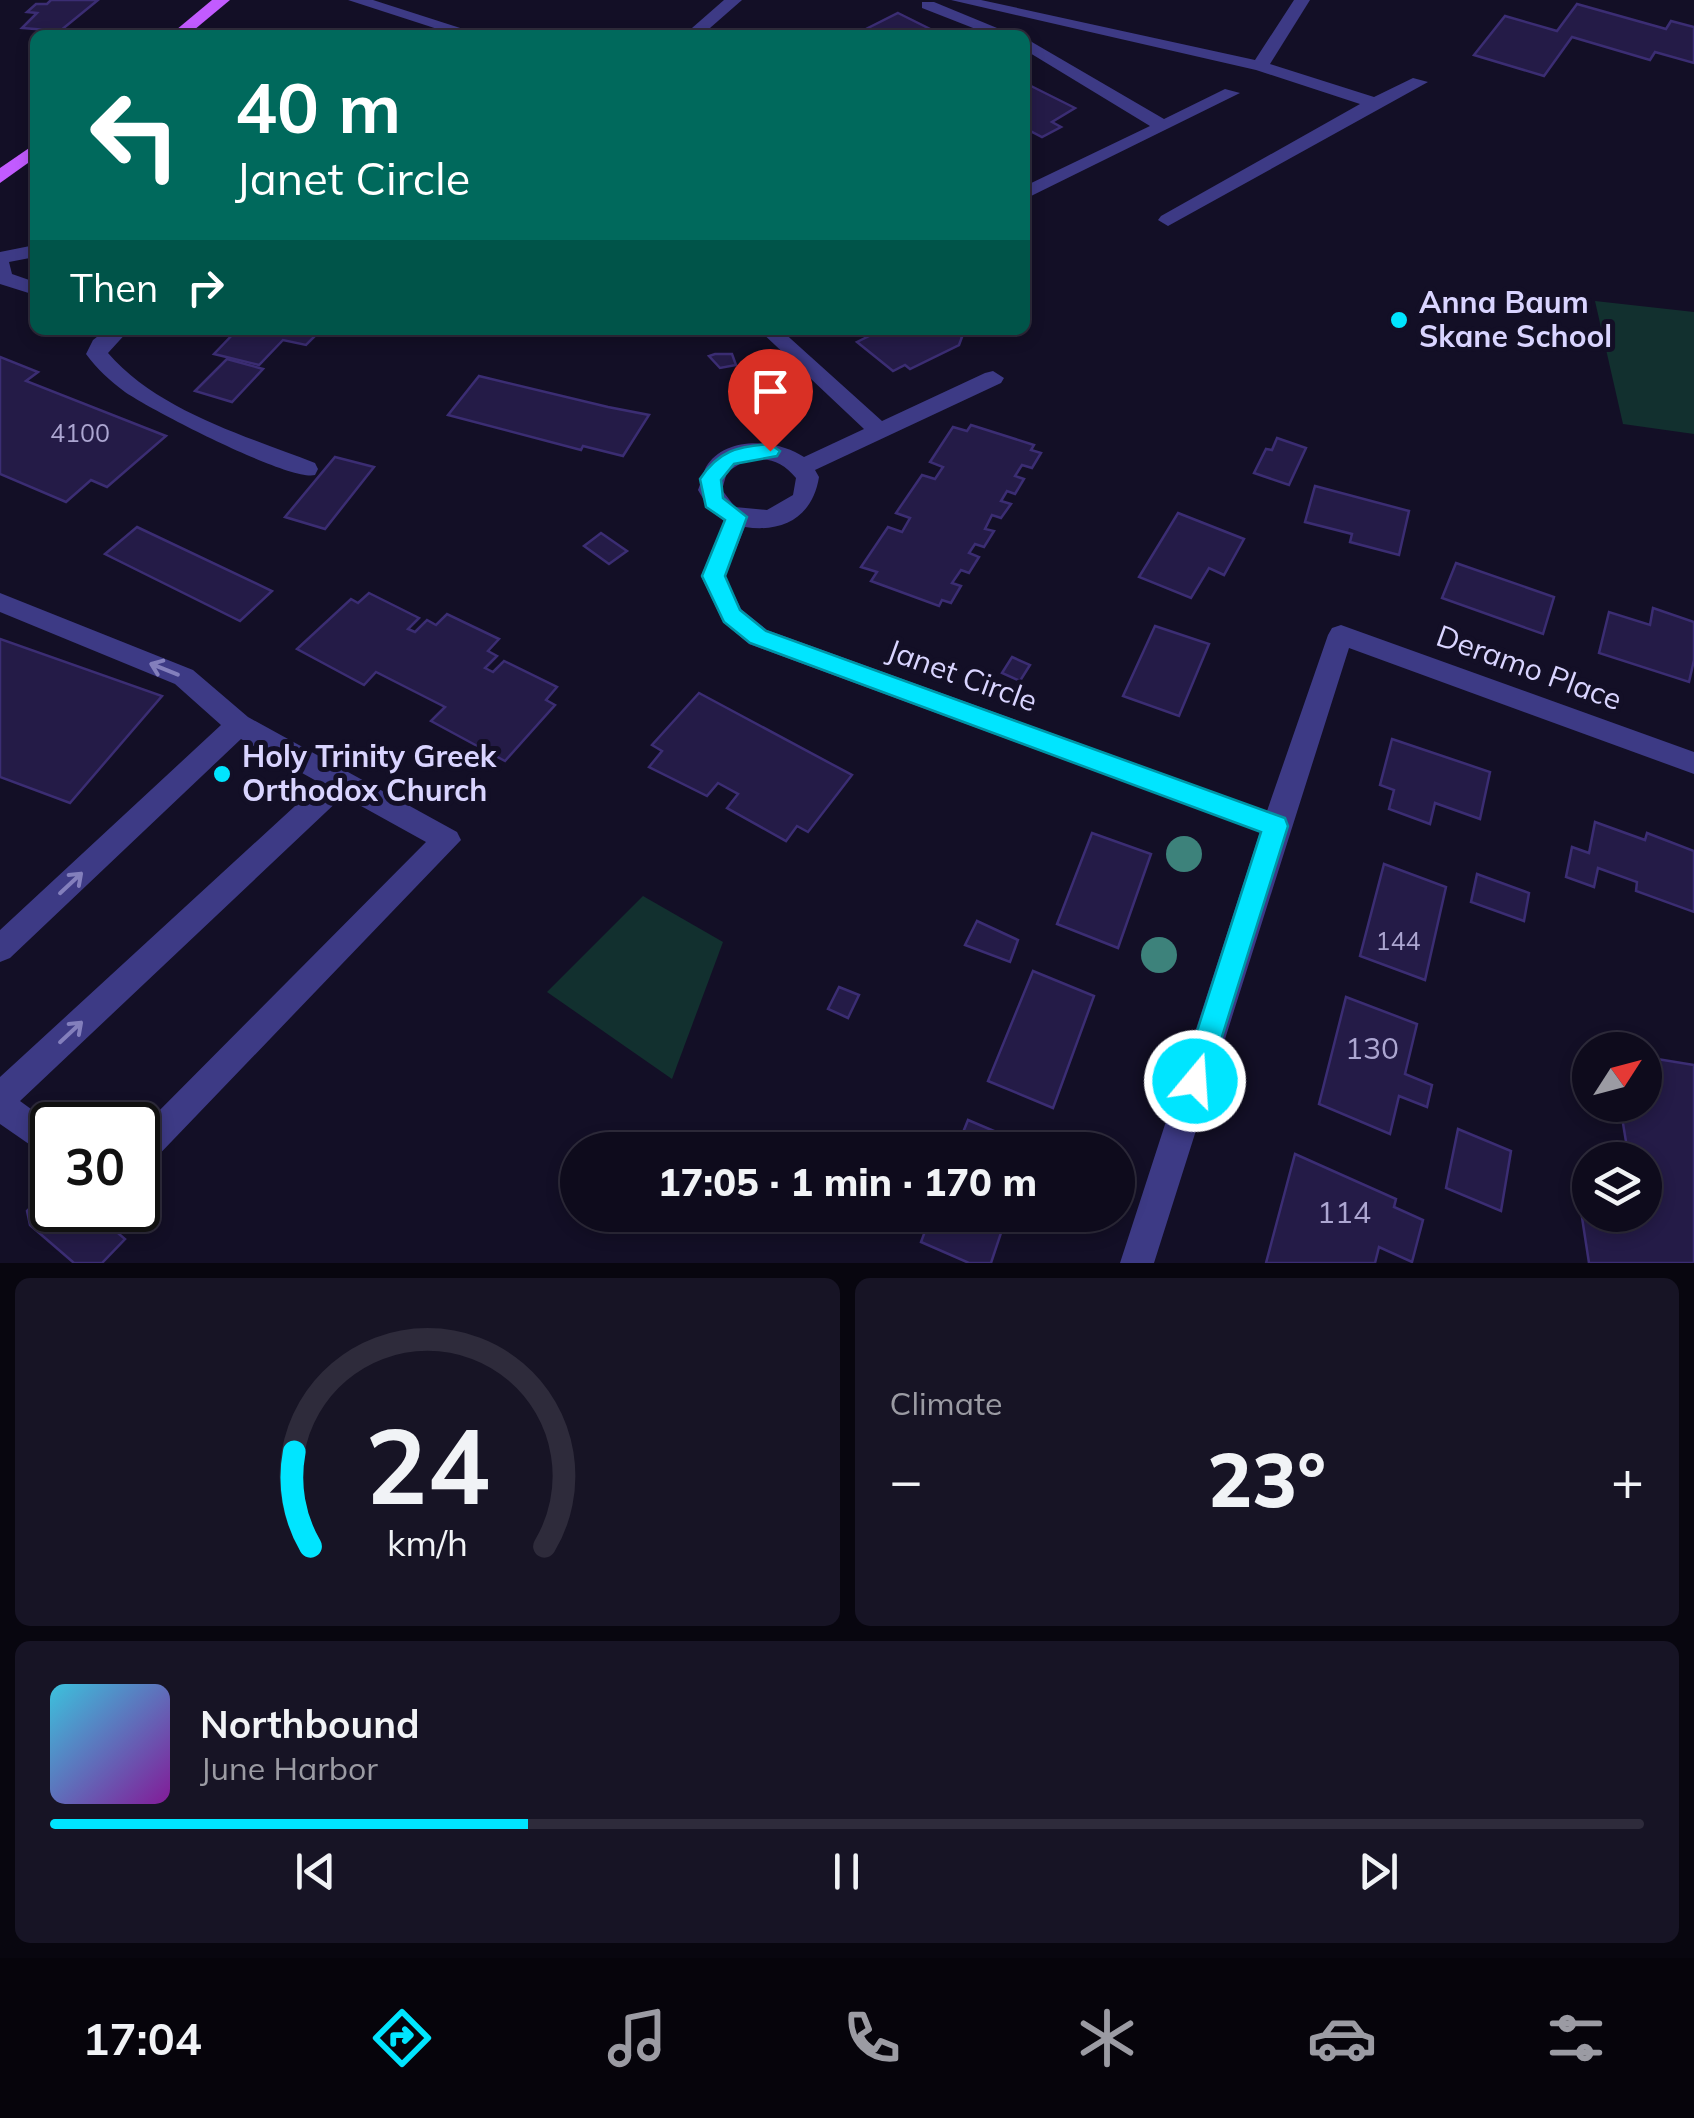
<!DOCTYPE html>
<html lang="en">
<head>
<meta charset="utf-8">
<style>
	body { margin:0; font-family:Mulish,sans-serif; background:#171425; color:#f1f3f6; height:100vh; display:flex; flex-direction:column; font-size:38px; white-space:nowrap }
	* { box-sizing:border-box; margin:0 }
	p { font-size:32px; color:#9b9ba3 }
	.icon { flex:none; width:55px; height:55px; fill:none; stroke:currentColor; stroke-width:2; stroke-linecap:round; stroke-linejoin:round }
	.map { position:relative; height:1263px; overflow:hidden }
	.drawer { display:flex; flex-direction:column; gap:15px; padding:15px; background:#08060f; flex:1 }
	.drawer>* { flex:none }
	.guide { position:absolute; left:30px; top:30px; width:1000px; height:305px; border-radius:15px; box-shadow:0 5px 15px #0003,0 0 0 2px #2e2b3b; background:#00695c; color:#fff; overflow:hidden }
	.needle { width:65px; rotate:54deg }
	.tools { position:absolute; left:1572px; top:1032px; display:grid; gap:20px }
	.tools a { display:grid; place-items:center; width:90px; height:90px; border-radius:50%; background:#0e0b1c; box-shadow:0 5px 15px #0003,0 0 0 2px #2e2b3b; font-size:50px }
	.speed { position:absolute; left:30px; top:1102px; display:flex; gap:20px; font-size:50px; font-weight:700; text-align:center }
	.speed>* { display:grid; place-content:center; width:130px; height:130px; border-radius:50%; background:#0e0b1c; box-shadow:0 5px 15px #0003,0 0 0 2px #2e2b3b; line-height:1 }
	.speed .limit { border:5px solid #111; border-radius:15px; background:#fff; color:#111 }
	.pin { position:absolute; display:grid; place-items:center; width:85px; height:85px; color:#fff; margin:-102px -42px; border-radius:50% 50% 50% 0; rotate:-45deg; box-shadow:0 0 10px #0007 }
	.pin .icon { rotate:45deg }
	.me { position:absolute; width:110px; margin:-55px; rotate:18deg; stroke-linejoin:round; filter:drop-shadow(0 0 8px #0008) }
	.turn { display:flex; align-items:center; gap:35px; height:210px; padding:0 40px; font-size:45px }
	.turn .icon { width:130px; height:130px; stroke-width:2.5 }
	.turn b { display:block; font-size:70px; line-height:85px }
	.then { display:flex; align-items:center; height:95px; padding:0 40px; background:#0003; gap:20px; font-size:38px }
	.big { font-size:75px; font-weight:800; line-height:1.1 }
	.drawer .widget { flex:1; display:flex; flex-direction:column; justify-content:center; gap:15px; min-width:0; padding:0 35px; border-radius:15px; background:#171425 }
	.drawer .dial { align-items:center; gap:0 }
	.dial svg { height:260px; overflow:visible; fill:none; stroke:#2e2b3b; stroke-width:7; stroke-linecap:round; text-anchor:middle }
	.dial text { fill:#f1f3f6; stroke:none }
	.song { display:flex; align-items:center; gap:30px }
	.cover { width:120px; height:120px; border-radius:15px; background:linear-gradient(135deg,hsl(190 70% 55%),hsl(290 70% 35%)) }
	.played { height:10px; border-radius:5px; background:linear-gradient(90deg,#00e5ff 30%,#2e2b3b 30%) }
	.keys { display:flex; justify-content:space-around; direction:ltr }
	.heat { display:flex; justify-content:space-between; align-items:center; font-size:55px; direction:ltr }
	.drawer .tiles { flex:1; display:grid; gap:15px; grid-template-columns:1fr 1fr }
	.widget:last-child { grid-column:span 2 }
	.trip { position:absolute; left:560px; top:1132px; width:575px; height:100px; border-radius:50px; background:#0e0b1c; box-shadow:0 5px 15px #0003,0 0 0 2px #2e2b3b; font-weight:800; line-height:100px; text-align:center }
	.tabs { display:flex; height:160px; justify-content:space-around; align-items:center; background:#06040b; color:#9b9ba3 }
	.tabs .icon { width:70px; height:70px }
	.tabs .current { color:#00e5ff }
	.tabs b { font-size:45px; color:#f1f3f6 }
	.map>svg:first-child { display:block }
	.green { fill:#12302f }
	.building { fill:#241b47; stroke:#3b2d73; stroke-width:2.5 }
	.lines { fill:none; stroke-linecap:round; stroke-linejoin:round }
	.minor { fill:#3d3a85; fill-rule:evenodd }
	.major { fill:#c25bff; fill-rule:evenodd }
	.tree { fill:#3d827b }
	.oneway { stroke:#837fbc }
	.route { fill:#00e5ff; stroke:#0095a6; stroke-width:2.5 }
	.poi-dot { fill:#00e5ff; stroke:#130f26; stroke-width:4 }
	.labels { text-anchor:middle; stroke-width:10; stroke-linejoin:round; paint-order:stroke }
	.number-label { font-size:25px; fill:#aca6d1 }
	.poi-label { font-size:30px; font-weight:bold; fill:#d9d4ff; stroke:#130f26; text-anchor:start }
	.street-label { font-size:30px; fill:#d9d4ff; stroke:#130f26 }
	.near-number-label { font-size:30px; fill:#aca6d1 }
</style>
</head>
<body>
<div class="map">
<svg width="1694" height="1263" viewBox="0 0 1694 1263">
	<rect width="100%" height="100%" fill="#130f26"/>
	<g class="green">
		<path d="M1595,301L1694,312V434L1623,424Z"/>
		<path d="M643,896L723,942L672,1079L547,992Z"/>
	</g>
	<g class="building">
		<path d="M51,0H98L60,31L22,28L37,13L27,12L36,4H47Z"/>
		<path d="M1577,4L1666,29L1671,21L1694,27V63L1655,52L1650,60L1572,37L1544,76L1474,55L1505,16L1557,31Z"/>
		<path d="M898,13L934,31L931,35H854Z"/>
		<path d="M1025,83L1075,108L1052,122L1061,127L1042,137L1032,132L1025,136Z"/>
		<path d="M237,330H321L306,345L283,340L259,365L214,354Z"/>
		<path d="M862,330H952L962,337L959,345L910,369L905,365L893,371L857,342L869,336Z"/>
		<path d="M715,354H732L736,365L720,368L709,356Z"/>
		<path d="M0,357L38,372L26,381L166,436L107,487L91,480L66,502L0,474Z"/>
		<path d="M227,359L263,369L232,402L195,391Z"/>
		<path d="M479,376L608,407L649,415L623,456L583,446L581,450L448,415Z"/>
		<path d="M971,425L1034,445L1031,450L1041,453L1032,468L1022,465L1015,476L1024,479L1015,494L1007,491L1001,501L1011,504L1001,518L992,515L985,529L994,531L984,547L975,544L969,553L979,557L969,573L961,570L952,583L961,586L951,603L942,600L939,606L871,581L877,572L861,567L888,527L902,532L910,518L896,513L922,475L935,479L943,467L930,462L953,427L967,431Z"/>
		<path d="M1277,438L1306,448L1289,485L1254,473L1266,449L1272,450Z"/>
		<path d="M335,457L374,467L325,529L285,517Z"/>
		<path d="M1315,486L1409,511L1399,555L1350,542L1352,534L1305,522Z"/>
		<path d="M1178,513L1244,539L1224,575L1209,568L1191,598L1139,577Z"/>
		<path d="M137,527L272,591L240,621L105,554Z"/>
		<path d="M601,533L627,551L609,564L584,546Z"/>
		<path d="M1456,563L1554,597L1543,634L1442,598Z"/>
		<path d="M369,593L419,618L408,629L415,632L427,620L436,625L447,614L499,639L488,651L497,656L485,668L493,672L504,661L557,687L546,700L555,705L505,761L431,721L445,707L376,672L364,685L297,649L351,599L358,603Z"/>
		<path d="M1653,608L1694,622V660L1689,682L1599,653L1609,612L1650,625Z"/>
		<path d="M1155,626L1209,644L1179,716L1123,696Z"/>
		<path d="M0,639L162,696L70,803L0,777Z"/>
		<path d="M1012,657L1030,665L1020,681L1002,673Z"/>
		<path d="M699,693L852,775L808,832L797,826L786,841L727,808L738,794L718,783L707,796L649,767L662,751L652,745Z"/>
		<path d="M1392,739L1490,772L1480,819L1435,803L1430,824L1389,809L1394,790L1380,785Z"/>
		<path d="M1595,822L1645,840L1647,833L1694,851V912L1636,891L1637,882L1598,868L1594,887L1566,877L1572,847L1589,853Z"/>
		<path d="M1092,833L1151,854L1118,948L1057,924Z"/>
		<path d="M1384,864L1446,887L1425,980L1360,956Z"/>
		<path d="M1477,874L1529,893L1524,921L1471,902Z"/>
		<path d="M977,921L1018,940L1010,962L965,945Z"/>
		<path d="M1033,971L1094,996L1053,1108L988,1081Z"/>
		<path d="M839,987L859,995L848,1018L828,1009Z"/>
		<path d="M1346,997L1417,1024L1405,1074L1432,1085L1427,1107L1399,1096L1390,1134L1319,1104Z"/>
		<path d="M1645,1057L1694,1065V1263H1589L1581,1211L1640,1222L1639,1215H1645V1160H1629L1620,1105H1645Z"/>
		<path d="M968,1120L1032,1147L1030,1150H956Z"/>
		<path d="M1458,1129L1511,1151L1501,1211L1446,1188Z"/>
		<path d="M1295,1154L1396,1199L1394,1207L1423,1220L1412,1262L1379,1247L1375,1263H1266Z"/>
		<path d="M52,1187V1210H91L125,1239L102,1263H74L30,1225L27,1211Z"/>
		<path d="M931,1215H1007L991,1263H969L921,1242Z"/>
	</g>
	<g class="lines">
		<g class="minor">
			<path d="M348,0H373L482,35H456Z"/>
			<path d="M724,0H742L702,35H684Z"/>
			<path d="M951,0H981L1255,60L1294,0H1310L1270,64L1374,97L1413,78L1428,82L1168,226L1158,220L1161,216L1360,104L1256,70Z"/>
			<path d="M922,2H934L1014,35H991L922,8Z"/>
			<path d="M1025,38L1164,119L1225,89L1240,93L1025,199V186L1150,126L1025,50Z"/>
			<path d="M35,245V257L9,262L12,274L35,282V295L0,284V252Z"/>
			<path d="M106,330H129L108,353C158,411 246,436 315,463L318,469L315,475C290,482 151,410 125,392C110,381 97,369 86,354L93,340Z"/>
			<path d="M759,330H781L882,421L985,373L993,371L1004,378L1001,383L815,470L819,477C813,516 784,533 745,527L725,576L741,609L767,630L1267,811L1328,635L1332,628L1341,625L1694,752V774L1349,648L1154,1263H1120L1260,832L749,644L723,622L701,576L724,521L709,509L698,490C701,483 703,473 706,467C725,435 778,439 804,457L864,429ZM746,460C768,457 782,461 796,478L793,495L767,510L735,507L722,490L727,472Z"/>
			<path d="M0,593L193,670L248,717L457,832L461,840L149,1165L138,1170V1132L426,842L343,796L20,1101L53,1125L52,1160L0,1124V1077L320,783L241,739L10,958L0,962V930L221,725L175,684L0,612Z"/>
		</g>
		<g class="major">
			<path d="M212,0H230L188,35H170Z"/>
			<path d="M35,144V158L0,183V168Z"/>
		</g>
	</g>
	<g class="tree">
		<circle cx="1184" cy="854" r="18"/>
		<circle cx="1159" cy="955" r="18"/>
	</g>
	<defs><path id="oneway-shaft" d="M-6 0H5M1.5-3L5.5 0L1.5 3" fill="none" stroke-width="1.6" stroke-linecap="round" stroke-linejoin="round" transform="scale(2.5)"/></defs>
	<g class="oneway">
		<use href="#oneway-shaft" transform="translate(164 669) rotate(-158)"/>
		<use href="#oneway-shaft" transform="translate(71 883) rotate(-43)"/>
		<use href="#oneway-shaft" transform="translate(71 1032) rotate(-43)"/>
	</g>
	<path class="route" d="M770,444L780,451L777,456L734,464L721,480L723,498L747,517L725,576L740,610L766,631L1285,818L1288,826L1205,1091L1195,1095L1185,1091L1181,1081L1261,832L750,643L724,622L702,576L725,520L706,507L700,479C718,451 738,446 770,444Z"/>
	<g class="poi-dot">
		<circle cx="1399" cy="320" r="10"/>
		<circle cx="222" cy="774" r="10"/>
	</g>
	<g class="labels">
		<g class="number-label">
			<text x="80" y="442">4100</text>
			<text x="1398" y="950">144</text>
		</g>
		<g class="poi-label">
			<text x="1419" y="313">Anna Baum<tspan x="1419" dy="34">Skane School</tspan></text>
			<text x="242" y="767">Holy Trinity Greek<tspan x="242" dy="34">Orthodox Church</tspan></text>
		</g>
		<g class="street-label">
			<text transform="translate(1529 668) rotate(20)" y="10">Deramo Place</text>
			<text transform="translate(962 676) rotate(20)" y="10">Janet Circle</text>
		</g>
		<g class="near-number-label">
			<text x="1372" y="1059">130</text>
			<text x="1344" y="1223">114</text>
		</g>
	</g>
</svg>
<div class="tools">
<a><svg class="needle" viewBox="-14 -14 28 28"><path d="M0-13l5 13h-10z" fill="#e53935"/><path d="M0 13l5-13h-10z" fill="#9b9ba3"/></svg></a>
<a><svg class="icon" aria-label="layers" viewBox="0 0 24 24"><path d="M12 4l9 5-9 5-9-5zM3 14l9 5 9-5"/></svg></a>
</div>
<div class="speed"><div class="limit">30</div></div>
<div class="pin" style="left:770px;top:451px;background:#d93025"><svg class="icon" aria-label="arrive" viewBox="0 0 24 24"><path d="M6 21V4h12l-3 4 3 4H6"/></svg></div>
<svg class="me" style="left:1195px;top:1081px" viewBox="-20 -20 40 40"><circle r="17" fill="#00e5ff" stroke="#fff" stroke-width="3"/><path d="M0-11L8 9 0 5-8 9z" fill="#fff"/></svg>
<div class="trip">17:05 · 1 min · 170 m</div>
<div class="guide">
<div class="turn"><svg class="icon" aria-label="left" viewBox="0 0 24 24"><path d="M17 20v-9H6M10 6l-5 5 5 5"/></svg><div><b>40 m</b>Janet Circle</div></div>
<div class="then">Then<svg class="icon" aria-label="right" viewBox="0 0 24 24"><path d="M7 20v-9h11M14 6l5 5-5 5"/></svg></div>
</div>
</div>
<section class="drawer">
<div class="tiles">
<div class="widget dial"><svg viewBox="0 0 100 80">
<path d="M14 69A42 42 0 1 1 86 69"/>
<path d="M14 69A42 42 0 0 1 9 40" stroke="#00e5ff"/>
<text x="50" y="56" font-size="32" font-weight="700">24</text>
<text x="50" y="72" font-size="11">km/h</text>
</svg></div>
<div class="widget"><p>Climate</p>
<div class="heat"><a>−</a><b class="big">23°</b><a>+</a></div>
</div>
<div class="widget">
<div class="song"><i class="cover"></i><div><b>Northbound</b><p>June Harbor</p></div></div>
<div class="played"></div>
<div class="keys"><svg class="icon" aria-label="previous" viewBox="0 0 24 24"><path d="M18 5L8 12l10 7zM5 5v14"/></svg><svg class="icon" aria-label="pause" viewBox="0 0 24 24"><path d="M8 5v14M16 5v14"/></svg><svg class="icon" aria-label="next" viewBox="0 0 24 24"><path d="M6 5l10 7-10 7zM19 5v14"/></svg></div>
</div>
</div>
</section>
<nav class="tabs">
<b>17:04</b>
<svg class="icon current" aria-label="directions" viewBox="0 0 24 24"><path d="M12 3l9 9-9 9-9-9zM9 14v-3h6M13 9l2 2-2 2"/></svg>
<svg class="icon" aria-label="music" viewBox="0 0 24 24"><path d="M9 18V5l10-2v13"/><circle cx="6" cy="18" r="3"/><circle cx="16" cy="16" r="3"/></svg>
<svg class="icon" aria-label="phone" viewBox="0 0 24 24"><path d="M5 4h4l2 5-3 2q2 4 5 5l2-3 5 2v4C11 20 4 13 5 4z"/></svg>
<svg class="icon" aria-label="climate" viewBox="0 0 24 24"><path d="M12 3v18M4 7l16 10M4 17L20 7"/></svg>
<svg class="icon" aria-label="car" viewBox="0 0 24 24"><path d="M5 17H2v-5l4-1 3-4h7l3 4 3 1v5h-3M9 17h6M6 11h13"/><circle cx="7" cy="17" r="2"/><circle cx="17" cy="17" r="2"/></svg>
<svg class="icon" aria-label="filters" viewBox="0 0 24 24"><path d="M4 7h16M4 17h16"/><circle cx="9" cy="7" r="2"/><circle cx="15" cy="17" r="2"/></svg>
</nav>
</body>
</html>
